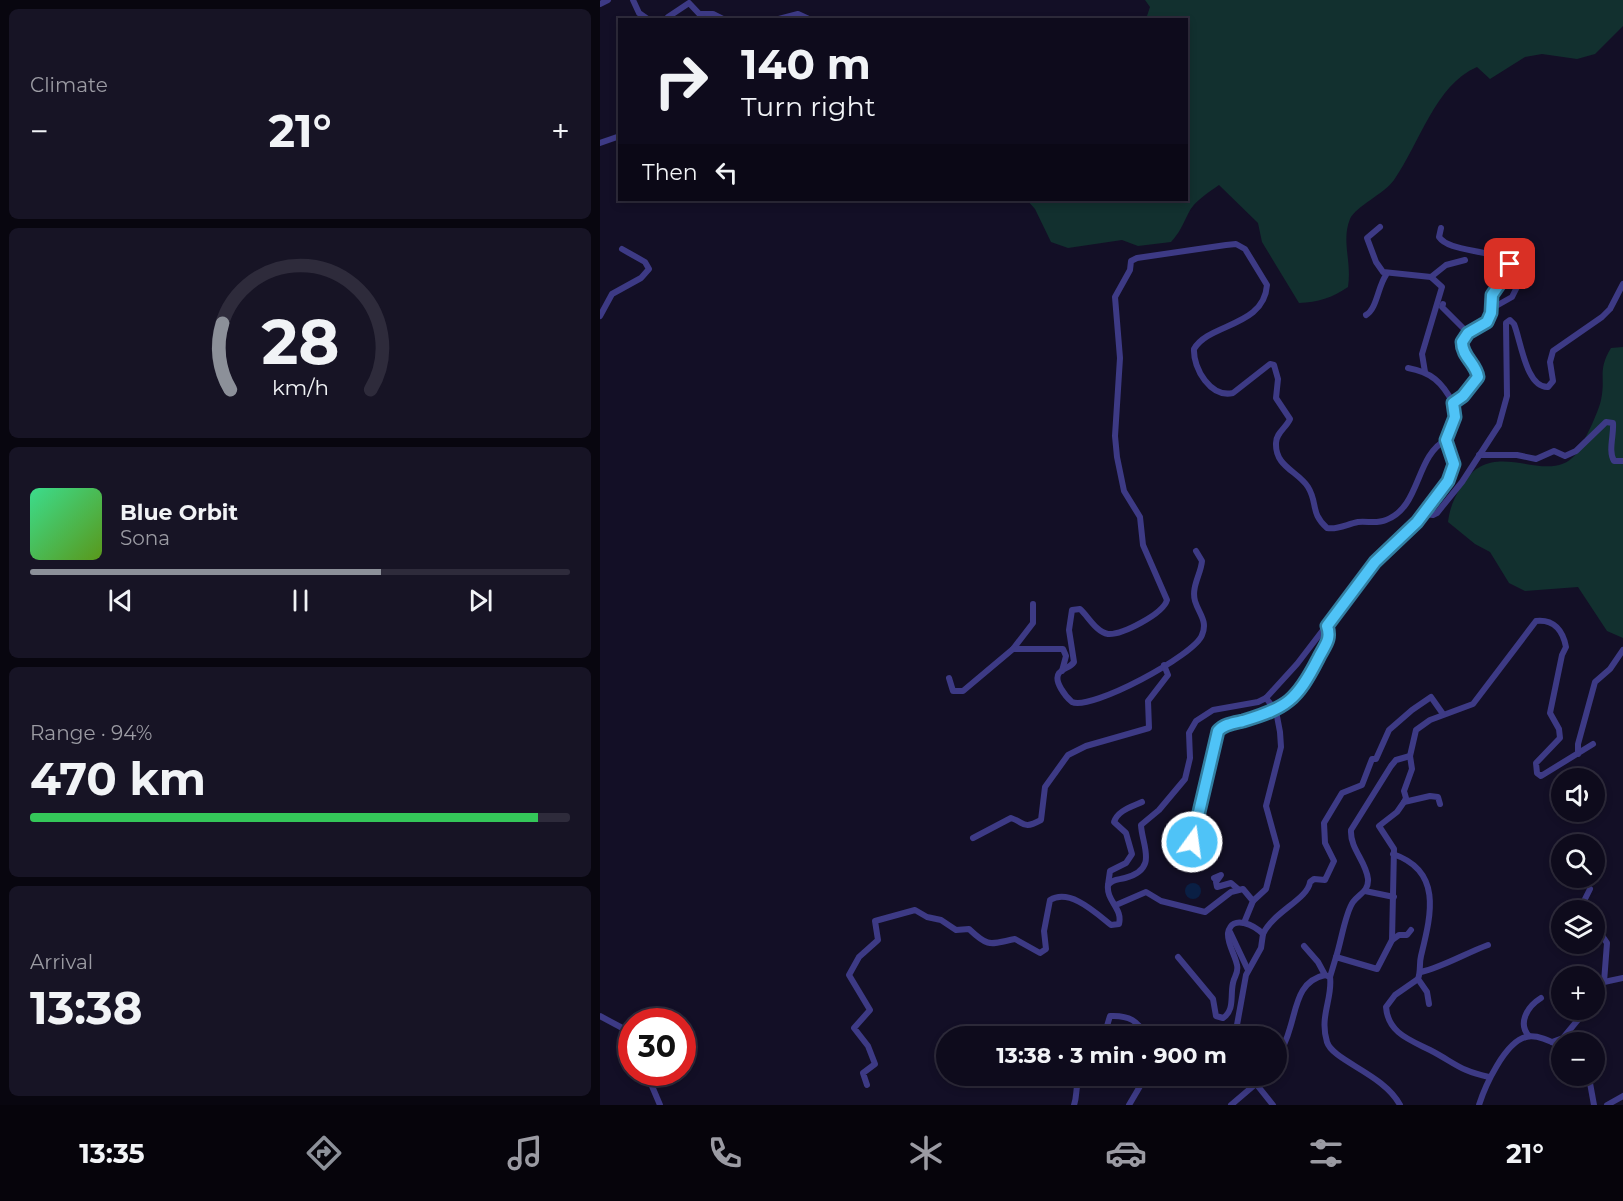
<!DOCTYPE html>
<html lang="en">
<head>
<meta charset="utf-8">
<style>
	body { margin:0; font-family:Montserrat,sans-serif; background:#171425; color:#f1f3f6; height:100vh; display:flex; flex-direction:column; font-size:22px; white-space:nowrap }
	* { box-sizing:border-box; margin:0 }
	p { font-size:20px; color:#9b9ba3 }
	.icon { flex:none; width:33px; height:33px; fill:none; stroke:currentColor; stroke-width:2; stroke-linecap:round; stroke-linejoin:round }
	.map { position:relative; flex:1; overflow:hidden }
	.panel { display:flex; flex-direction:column; gap:9px; padding:9px; background:#08060f; width:600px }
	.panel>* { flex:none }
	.banner { position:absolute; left:18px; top:18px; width:570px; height:183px; border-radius:0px; box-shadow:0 3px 9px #0003,0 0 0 2px #2e2b3b; background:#0e0b1c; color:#f1f3f6; overflow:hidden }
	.controls { position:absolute; left:951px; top:768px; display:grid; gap:12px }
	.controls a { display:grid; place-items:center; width:54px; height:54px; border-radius:50%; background:#0e0b1c; box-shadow:0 3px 9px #0003,0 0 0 2px #2e2b3b; font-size:30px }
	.speed { position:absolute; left:18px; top:1008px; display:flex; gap:12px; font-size:30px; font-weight:700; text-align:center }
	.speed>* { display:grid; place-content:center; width:78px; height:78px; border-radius:50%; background:#0e0b1c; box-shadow:0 3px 9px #0003,0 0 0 2px #2e2b3b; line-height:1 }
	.speed .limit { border:9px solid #d22; background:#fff; color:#111 }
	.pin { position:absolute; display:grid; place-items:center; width:51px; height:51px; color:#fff; margin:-26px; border-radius:12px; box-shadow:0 3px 9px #0006 }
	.me { position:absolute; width:66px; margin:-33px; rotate:14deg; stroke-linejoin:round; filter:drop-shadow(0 0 4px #0008) }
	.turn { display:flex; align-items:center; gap:21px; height:126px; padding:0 24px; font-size:27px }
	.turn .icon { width:78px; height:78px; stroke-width:2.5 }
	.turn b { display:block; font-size:42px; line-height:51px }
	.then { display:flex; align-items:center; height:57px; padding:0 24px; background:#0003; gap:12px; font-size:22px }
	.big { font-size:45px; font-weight:700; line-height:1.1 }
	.panel .card { flex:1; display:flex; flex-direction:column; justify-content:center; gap:9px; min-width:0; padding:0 21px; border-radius:9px; background:#171425 }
	.panel .dial { align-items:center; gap:0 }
	.dial svg { height:156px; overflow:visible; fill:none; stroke:#2e2b3b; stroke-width:7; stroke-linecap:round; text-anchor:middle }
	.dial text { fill:#f1f3f6; stroke:none }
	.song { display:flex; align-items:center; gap:18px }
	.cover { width:72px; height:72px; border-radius:9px; background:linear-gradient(135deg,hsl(150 70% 55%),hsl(90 70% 35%)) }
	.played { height:6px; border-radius:3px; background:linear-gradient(90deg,#8c9099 65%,#2e2b3b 65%) }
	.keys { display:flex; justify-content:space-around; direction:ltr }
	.heat { display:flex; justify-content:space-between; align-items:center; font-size:33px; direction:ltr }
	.charge { height:9px; border-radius:4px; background:linear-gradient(90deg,#34c759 94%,#2e2b3b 0) }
	.trip { position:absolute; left:336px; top:1026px; width:351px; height:60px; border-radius:30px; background:#0e0b1c; box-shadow:0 3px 9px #0003,0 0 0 2px #2e2b3b; font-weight:700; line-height:60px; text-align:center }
	.tab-bar { display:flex; height:96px; justify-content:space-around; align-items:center; background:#06040b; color:#9b9ba3 }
	.tab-bar .icon { width:42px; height:42px }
	.tab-bar .selected { color:#8c9099 }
	.tab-bar b { font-size:27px; color:#f1f3f6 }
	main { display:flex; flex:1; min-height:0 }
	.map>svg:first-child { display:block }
	.green { fill:#12302f }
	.water { fill:#0a1f44 }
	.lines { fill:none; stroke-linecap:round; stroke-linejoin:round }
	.minor { stroke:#3d3a85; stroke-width:6 }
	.route-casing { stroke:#337fa1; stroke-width:15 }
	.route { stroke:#4fc3f7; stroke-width:10 }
</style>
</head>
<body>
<main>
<section class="panel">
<div class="card"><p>Climate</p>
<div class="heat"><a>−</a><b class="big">21°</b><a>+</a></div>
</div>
<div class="card dial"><svg viewBox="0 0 100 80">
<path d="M14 69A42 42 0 1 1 86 69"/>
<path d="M14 69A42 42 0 0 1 10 35" stroke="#8c9099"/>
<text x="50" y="56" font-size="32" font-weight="700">28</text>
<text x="50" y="72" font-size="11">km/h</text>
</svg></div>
<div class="card">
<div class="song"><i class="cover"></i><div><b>Blue Orbit</b><p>Sona</p></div></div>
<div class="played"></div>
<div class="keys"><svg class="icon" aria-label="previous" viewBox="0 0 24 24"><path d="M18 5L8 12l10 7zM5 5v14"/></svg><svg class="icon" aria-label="pause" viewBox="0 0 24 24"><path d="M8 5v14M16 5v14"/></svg><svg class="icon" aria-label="next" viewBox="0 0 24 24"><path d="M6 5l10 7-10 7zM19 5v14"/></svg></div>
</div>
<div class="card"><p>Range · 94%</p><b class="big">470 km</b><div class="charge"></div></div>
<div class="card"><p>Arrival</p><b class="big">13:38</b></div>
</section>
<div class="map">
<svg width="1023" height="1105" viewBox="0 0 1023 1105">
	<rect width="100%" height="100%" fill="#130f26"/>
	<g class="green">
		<path d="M545,0H1023V26L995,54L977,59L942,54L925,57L890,79L877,67C835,85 820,143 794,180C784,194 756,206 750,219C741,241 752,261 748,287C732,298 718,302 699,303L662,242L658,223L619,185C608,193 594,201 588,214C582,226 580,232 571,242L538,246L522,240L468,248L451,242L435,209L427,200H586V20L546,19L550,7Z"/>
		<path d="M1023,347V638L1007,631L978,587L925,591L909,583L890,552L875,544L848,522C850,507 854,498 862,485C894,433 947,489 976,454C983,445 999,411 1001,400C1006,377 997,371 1011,348Z"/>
	</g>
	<circle class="water" cx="593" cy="891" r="8"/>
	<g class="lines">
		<g class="minor">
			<path d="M33,0L39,13L49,20"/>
			<path d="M0,4L8,0"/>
			<path d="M101,14H113L125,20"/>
			<path d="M70,20L68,17L89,3L105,20"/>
			<path d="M175,20L198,14L211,20"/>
			<path d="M0,143L20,136"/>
			<path d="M780,227L767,238L776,262L783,272L831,277L842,287L822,354L825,372"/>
			<path d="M841,228L839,237C850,253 892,248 910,264V269L915,271L920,281L912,297L889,310L891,313C884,331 869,327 862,342C862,357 876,363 878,377L863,396L853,403L855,417L846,440"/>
			<path d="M831,277L846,265L865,260"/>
			<path d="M843,304L842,307L868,333"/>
			<path d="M889,310L893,295L910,269"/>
			<path d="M766,315C777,309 778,286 786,275"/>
			<path d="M0,316L12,294L41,278L49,269L45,262L22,249"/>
			<path d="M808,368C831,372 842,382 853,403"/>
			<path d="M879,455H917L936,459L954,451L965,456L976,451L1006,422L1013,423C1014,435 1008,451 1014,461H1023"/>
			<path d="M596,551L602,561C601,574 591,587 595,601C599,614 608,621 602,635C595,655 491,711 472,702C466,697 453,681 459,673C463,668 470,668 474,662L469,630L472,610L480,609C488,616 496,632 508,634C522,635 563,614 567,600L543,545L540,517L524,491L517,457L515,436L520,358L515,297L530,270L531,261L537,258L626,245L636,244L645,249L667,285C664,327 609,323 594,349C593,369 611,398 633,393L670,364L674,365L678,379L676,398L690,419C686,428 676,433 676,443C675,467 698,471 708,487C718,503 710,513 727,528C738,530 747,524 758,522C768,521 777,524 786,520C821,507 815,456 846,440C864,469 840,491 824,514"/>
			<path d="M433,604V623L413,649H463L466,656L462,671"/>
			<path d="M349,678L353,691H363L413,649"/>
			<path d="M978,754V744L995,682L1010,669L1023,650"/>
			<path d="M804,802L806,798L804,791L812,769L810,756L816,730L830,720L873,704L936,621C954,619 963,631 966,647L962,655L950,713L959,729L960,738L936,763L937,773L941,776L993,744"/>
			<path d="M373,838L411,818C426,823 422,830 441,820L445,787L468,755L486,746L549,728L548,701L568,675L564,665"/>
			<path d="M590,850L618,731C624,724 634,723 643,721C687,708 697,700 718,659C724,646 732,640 727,626"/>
			<path d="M793,854C843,871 831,915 821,956C819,964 821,971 818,979L827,992L829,1004"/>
			<path d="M614,878L621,875L616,882L617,887L631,883L638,889"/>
			<path d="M508,885L510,871L526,863L532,854L526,833L514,822C518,810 532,807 542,802"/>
			<path d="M765,891L794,897"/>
			<path d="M653,901L666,889L677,846L666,806L681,747L680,732L676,711L666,698"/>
			<path d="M516,905L546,892L561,901L605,912L631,892L643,889L653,901L644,923"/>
			<path d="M984,910L983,903L990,889"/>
			<path d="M994,924L1007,943L1004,982"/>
			<path d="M630,932L648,970"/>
			<path d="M663,934C673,912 708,899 710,882L714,879L725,880L734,861L725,843L724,823L742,793L762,785L772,759H776L789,730L812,710L831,697L843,714"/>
			<path d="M792,940L794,849L779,826L797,812L804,802L830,796L838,797L840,804"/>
			<path d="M704,946L718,962L725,975"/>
			<path d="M578,957L613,999L616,1016L623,1018C635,1010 630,996 633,983C634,976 639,973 637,965C635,955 627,943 628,933C632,913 655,926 663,934L661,948L646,975L635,1036"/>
			<path d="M736,957C741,943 745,913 753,902C759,894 769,891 768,879C766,861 750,849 751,830L791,766L796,760L810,756"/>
			<path d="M821,972C843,967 866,953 888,945"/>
			<path d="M730,977L736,957L777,969L792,940L799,935H807L811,930"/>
			<path d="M818,979L795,995L786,1007C788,1033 810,1040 830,1050C855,1063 860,1071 889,1077"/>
			<path d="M994,996L1004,982L1023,978"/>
			<path d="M0,1016L28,1031L32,1038"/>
			<path d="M504,1036L510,1016C530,1015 537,1021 547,1036"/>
			<path d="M929,1036C917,1023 928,1006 941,998"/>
			<path d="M952,1042L963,1038L986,1010"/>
			<path d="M676,1059C682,1050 687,1039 690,1028C697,1006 698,981 725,975L730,977C733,998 719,1016 727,1042C733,1061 784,1074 800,1105"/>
			<path d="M46,1072L60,1105"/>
			<path d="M985,1076L990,1083L994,1105"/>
			<path d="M267,1085L263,1073L275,1064L268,1046L254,1028L270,1010L249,975L259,957L278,940L275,921L315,910L327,917L341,920L356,930L369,929C389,948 390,944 415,939L440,953L446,949L444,931L450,900C470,888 496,913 511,925L519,924C523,908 506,901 508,885C513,879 518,880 525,878C559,869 542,846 541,825L559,810L585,779L590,758L589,733L596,721L613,710L658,702L666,698L697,664L775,562L824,514L833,515L837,513L862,482L899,425L907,396L906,323L910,320L914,324C921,341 926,388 948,387L953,381L950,362L953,351L1002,317L1010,309L1023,284"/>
			<path d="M657,1085L673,1105"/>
			<path d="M474,1105C478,1094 474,1086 482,1076"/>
			<path d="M529,1105L546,1076"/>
			<path d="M631,1105L665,1076"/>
			<path d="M879,1105C885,1086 905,1042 926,1037C937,1034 952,1042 962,1047"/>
			<path d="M1007,1105L1023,1096"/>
		</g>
	</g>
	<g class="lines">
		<g class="route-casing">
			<path id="route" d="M592,842L618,731C624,724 634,723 643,721C687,708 697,700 718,659C724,646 732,640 727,626L775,562L817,522L848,481L854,464L846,440L855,417L853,403L863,396L878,377C876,363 862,357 862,342L868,333L887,322L891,313L892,295L912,266L910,264"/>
		</g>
		<use href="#route" class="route"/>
	</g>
</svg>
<div class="controls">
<a><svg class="icon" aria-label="sound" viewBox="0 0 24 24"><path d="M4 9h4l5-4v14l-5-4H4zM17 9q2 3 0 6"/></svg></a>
<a><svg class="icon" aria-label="search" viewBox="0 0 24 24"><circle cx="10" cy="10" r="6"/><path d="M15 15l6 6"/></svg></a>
<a><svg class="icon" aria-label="layers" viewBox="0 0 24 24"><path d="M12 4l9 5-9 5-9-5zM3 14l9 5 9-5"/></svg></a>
<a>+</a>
<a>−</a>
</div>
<div class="speed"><div class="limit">30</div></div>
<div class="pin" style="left:910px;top:264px;background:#d93025"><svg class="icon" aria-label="arrive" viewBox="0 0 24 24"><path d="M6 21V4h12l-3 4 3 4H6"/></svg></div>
<svg class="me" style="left:592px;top:842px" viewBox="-20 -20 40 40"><circle r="17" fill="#4fc3f7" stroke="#fff" stroke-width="3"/><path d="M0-11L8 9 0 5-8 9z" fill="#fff"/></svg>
<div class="trip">13:38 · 3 min · 900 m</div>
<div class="banner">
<div class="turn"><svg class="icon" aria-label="right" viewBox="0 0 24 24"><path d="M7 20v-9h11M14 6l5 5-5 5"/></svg><div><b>140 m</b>Turn right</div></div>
<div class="then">Then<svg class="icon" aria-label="left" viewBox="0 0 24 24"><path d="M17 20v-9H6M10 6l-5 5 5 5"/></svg></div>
</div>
</div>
</main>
<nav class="tab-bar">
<b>13:35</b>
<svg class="icon selected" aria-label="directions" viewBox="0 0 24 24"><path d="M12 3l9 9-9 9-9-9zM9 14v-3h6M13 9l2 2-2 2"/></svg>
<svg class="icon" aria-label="music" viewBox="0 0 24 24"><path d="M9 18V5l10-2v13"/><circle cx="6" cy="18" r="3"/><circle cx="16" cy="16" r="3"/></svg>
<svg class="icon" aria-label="phone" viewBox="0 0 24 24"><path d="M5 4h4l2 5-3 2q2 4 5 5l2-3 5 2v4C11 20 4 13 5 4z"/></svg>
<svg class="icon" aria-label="climate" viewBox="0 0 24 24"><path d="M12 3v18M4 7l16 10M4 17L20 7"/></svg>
<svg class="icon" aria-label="car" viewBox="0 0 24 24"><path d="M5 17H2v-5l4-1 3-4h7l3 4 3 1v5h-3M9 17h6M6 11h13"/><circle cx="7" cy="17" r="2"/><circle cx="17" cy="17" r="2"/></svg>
<svg class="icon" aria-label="filters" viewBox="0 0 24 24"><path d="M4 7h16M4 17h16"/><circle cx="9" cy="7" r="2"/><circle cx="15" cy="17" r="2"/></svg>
<b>21°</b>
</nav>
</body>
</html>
